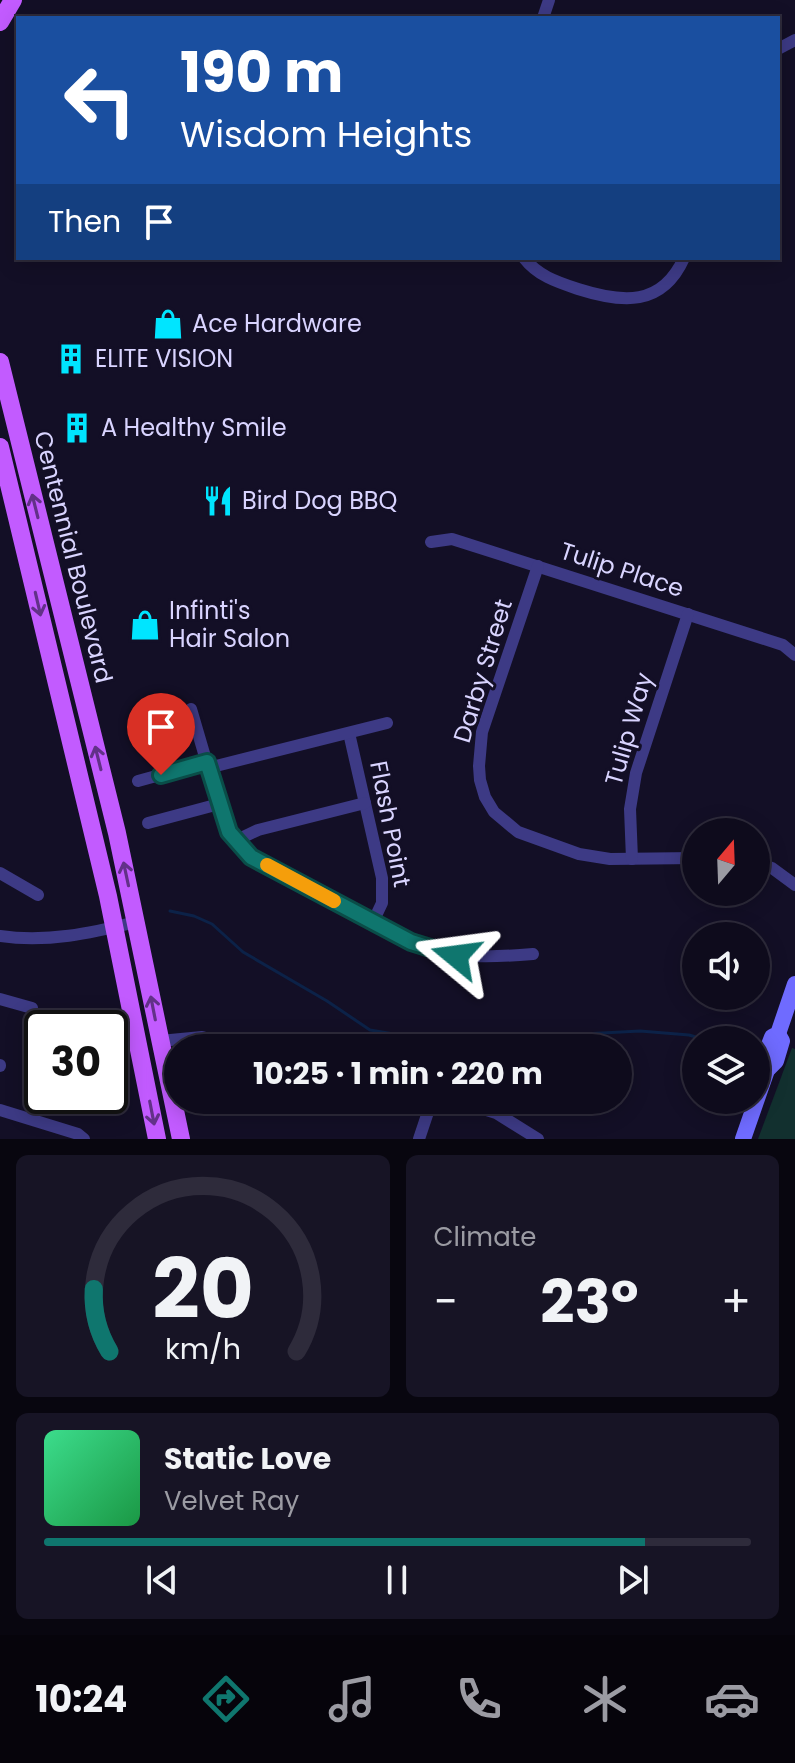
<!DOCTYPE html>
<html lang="en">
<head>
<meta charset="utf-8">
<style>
	body { margin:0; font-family:Poppins,sans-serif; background:#171425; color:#f1f3f6; height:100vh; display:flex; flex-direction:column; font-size:30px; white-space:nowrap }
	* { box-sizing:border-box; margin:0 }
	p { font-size:26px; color:#9b9ba3 }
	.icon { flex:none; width:44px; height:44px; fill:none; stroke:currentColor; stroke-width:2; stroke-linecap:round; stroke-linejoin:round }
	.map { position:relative; height:1139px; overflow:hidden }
	.drawer { display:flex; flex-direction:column; gap:16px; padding:16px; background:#08060f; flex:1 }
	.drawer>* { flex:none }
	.guide { position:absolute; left:16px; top:16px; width:764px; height:244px; border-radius:0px; box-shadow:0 4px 20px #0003,0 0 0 2px #2e2b3b; background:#1a4fa0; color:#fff; overflow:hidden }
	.needle { width:52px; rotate:19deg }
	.controls { position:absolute; left:682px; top:818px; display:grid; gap:16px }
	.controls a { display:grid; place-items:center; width:88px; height:88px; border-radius:50%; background:#0e0b1c; box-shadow:0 4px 20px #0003,0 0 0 2px #2e2b3b; font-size:40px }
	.speed { position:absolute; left:24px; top:1010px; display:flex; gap:16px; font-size:40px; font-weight:700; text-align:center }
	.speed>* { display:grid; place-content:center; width:104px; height:104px; border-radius:50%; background:#0e0b1c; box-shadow:0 4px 20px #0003,0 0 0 2px #2e2b3b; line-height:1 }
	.speed .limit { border:4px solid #111; border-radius:12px; background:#fff; color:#111 }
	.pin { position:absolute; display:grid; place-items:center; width:68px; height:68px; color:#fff; margin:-82px -34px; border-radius:50% 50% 50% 0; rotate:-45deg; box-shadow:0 0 8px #0007 }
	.pin .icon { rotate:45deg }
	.me { position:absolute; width:88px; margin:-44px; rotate:286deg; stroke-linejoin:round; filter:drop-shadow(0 0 6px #0008) }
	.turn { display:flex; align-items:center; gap:28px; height:168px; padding:0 32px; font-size:36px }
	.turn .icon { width:104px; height:104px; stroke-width:2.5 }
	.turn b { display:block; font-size:56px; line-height:68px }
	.then { display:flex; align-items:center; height:76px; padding:0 32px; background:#0003; gap:16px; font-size:30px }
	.big { font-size:60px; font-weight:700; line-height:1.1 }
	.drawer .widget { flex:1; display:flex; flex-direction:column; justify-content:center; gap:12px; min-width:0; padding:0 28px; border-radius:12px; background:#171425 }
	.drawer .dial { align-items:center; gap:0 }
	.dial svg { height:208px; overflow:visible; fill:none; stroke:#2e2b3b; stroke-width:7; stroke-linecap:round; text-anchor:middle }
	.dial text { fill:#f1f3f6; stroke:none }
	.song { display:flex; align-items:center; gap:24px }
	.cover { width:96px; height:96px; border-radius:12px; background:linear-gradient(135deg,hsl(150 70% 55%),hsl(140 70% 35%)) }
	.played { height:8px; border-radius:4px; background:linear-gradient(90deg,#0f766e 85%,#2e2b3b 85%) }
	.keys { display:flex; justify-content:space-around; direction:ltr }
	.heat { display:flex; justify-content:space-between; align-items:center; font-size:44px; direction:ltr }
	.drawer .tiles { flex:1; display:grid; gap:16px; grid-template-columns:1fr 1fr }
	.widget:last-child { grid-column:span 2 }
	.trip { position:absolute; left:164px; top:1034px; width:468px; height:80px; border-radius:40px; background:#0e0b1c; box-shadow:0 4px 20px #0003,0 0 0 2px #2e2b3b; font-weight:700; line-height:80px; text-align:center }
	.dock { display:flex; height:128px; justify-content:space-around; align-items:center; background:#06040b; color:#9b9ba3 }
	.dock .icon { width:56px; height:56px }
	.dock .selected { color:#0f766e }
	.dock b { font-size:36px; color:#f1f3f6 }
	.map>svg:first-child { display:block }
	.green { fill:#12302f }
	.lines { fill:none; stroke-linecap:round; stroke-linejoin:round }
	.stream { stroke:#0c2248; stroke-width:3 }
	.street { stroke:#3d3a85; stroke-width:12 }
	.secondary { stroke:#6f6bff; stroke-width:16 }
	.primary { stroke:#c25bff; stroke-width:18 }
	.oneway { stroke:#623188 }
	.route-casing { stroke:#0a4d48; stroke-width:20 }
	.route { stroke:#0f766e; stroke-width:14 }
	.slow { stroke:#f59e0b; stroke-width:14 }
	.labels { text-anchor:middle; stroke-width:6; stroke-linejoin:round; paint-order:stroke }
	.poi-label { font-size:24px; fill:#d9d4ff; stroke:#130f26; text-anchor:start }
	.street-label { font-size:24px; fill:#d9d4ff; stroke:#130f26 }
</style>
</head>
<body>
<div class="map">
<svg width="795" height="1139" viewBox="0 0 795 1139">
	<rect width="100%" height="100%" fill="#130f26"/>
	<path class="green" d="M792,1048L795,1049V1139H758Z"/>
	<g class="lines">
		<path class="stream" d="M170,911L194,916L212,924L243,952L327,1001L370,1030L435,1041L463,1042L492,1034L545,1036L640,1031L689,1035L706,1040"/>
		<g class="street">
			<path d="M543,18L549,0"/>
			<path d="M778,49L795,40"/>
			<path d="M524,258C538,276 557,282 578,289C622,303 662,307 684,258"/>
			<path d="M431,542L452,539L783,645L795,655"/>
			<path d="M538,566L482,732L479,766L480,780L485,797L494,812L518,832L579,854L610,859L696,858"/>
			<path d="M191,709L223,818L235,841L251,857L426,948C462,959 496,957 533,954"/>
			<path d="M349,733L382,878V903L373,922"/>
			<path d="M208,768L387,723"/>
			<path d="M138,781L207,762"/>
			<path d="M148,823L219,804"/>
			<path d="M235,841L258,830L365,803"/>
			<path d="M632,859L630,809L636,773L688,614"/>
			<path d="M756,862L772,868L795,885"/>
			<path d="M0,873L38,895"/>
			<path d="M0,936C47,943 91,933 136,922"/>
			<path d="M0,999L32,1008"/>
			<path d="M160,1041L202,1037L240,1048"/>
			<path d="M0,1066V1065"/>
			<path d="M455,1100L496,1113L538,1139"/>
			<path d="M0,1110L78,1134L84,1139"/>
			<path d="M419,1139L432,1100"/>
		</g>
		<g class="secondary">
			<path d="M767,1070L776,1061L782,1041L778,1034"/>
			<path d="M743,1139L767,1070L764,1058L772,1037L778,1034L795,984"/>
		</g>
		<g class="primary">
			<path d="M0,22L13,0"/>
			<path d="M0,362L117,833L181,1139"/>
			<path d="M0,447L108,896L157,1139"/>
		</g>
	</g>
	<defs><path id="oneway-shaft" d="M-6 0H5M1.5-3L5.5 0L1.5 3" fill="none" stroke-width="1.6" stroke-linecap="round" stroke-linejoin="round" transform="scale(2)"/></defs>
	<g class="oneway">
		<use href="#oneway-shaft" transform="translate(35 506) rotate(-104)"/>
		<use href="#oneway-shaft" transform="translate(38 604) rotate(77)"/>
		<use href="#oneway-shaft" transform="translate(98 758) rotate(-104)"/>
		<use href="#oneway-shaft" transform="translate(126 874) rotate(-102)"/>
		<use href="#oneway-shaft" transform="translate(153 1008) rotate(-101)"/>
		<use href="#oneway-shaft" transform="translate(152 1113) rotate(79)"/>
	</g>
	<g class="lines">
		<g class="route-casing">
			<path id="route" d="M161,775L207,762L229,832L251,857L411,942L456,956"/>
		</g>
		<use href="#route" class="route"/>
		<path class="slow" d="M267,865L334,901"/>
	</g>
	<defs>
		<g id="shop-bare" transform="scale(2.4)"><path d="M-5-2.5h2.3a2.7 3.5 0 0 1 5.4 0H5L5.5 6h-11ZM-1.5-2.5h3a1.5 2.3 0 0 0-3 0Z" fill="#00e5ff" stroke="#130f26" stroke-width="2.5" paint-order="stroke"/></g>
		<g id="building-bare" transform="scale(2.4)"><path d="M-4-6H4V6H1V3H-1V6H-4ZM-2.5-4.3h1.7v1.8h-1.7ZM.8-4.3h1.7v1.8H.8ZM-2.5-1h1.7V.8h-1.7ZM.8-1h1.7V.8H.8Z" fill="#00e5ff" stroke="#130f26" stroke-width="2.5" paint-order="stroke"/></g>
		<g id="restaurant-bare" transform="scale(2.4)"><path d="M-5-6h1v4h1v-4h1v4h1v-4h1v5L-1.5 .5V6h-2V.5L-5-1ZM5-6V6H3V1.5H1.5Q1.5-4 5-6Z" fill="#00e5ff" stroke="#130f26" stroke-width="2.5" paint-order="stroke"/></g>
	</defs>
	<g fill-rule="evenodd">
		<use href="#shop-bare" x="168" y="324"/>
		<use href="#building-bare" x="71" y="359"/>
		<use href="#building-bare" x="77" y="428"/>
		<use href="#restaurant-bare" x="218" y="501"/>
		<use href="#shop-bare" x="145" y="625"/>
	</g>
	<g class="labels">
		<g class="poi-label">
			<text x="192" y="332">Ace Hardware</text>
			<text x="95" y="367">ELITE VISION</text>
			<text x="101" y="436">A Healthy Smile</text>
			<text x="242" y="509">Bird Dog BBQ</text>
			<text x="169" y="619">Infinti's<tspan x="169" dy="28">Hair Salon</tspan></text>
		</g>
		<g class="street-label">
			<text transform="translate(73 557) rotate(76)" y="8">Centennial Boulevard</text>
			<text transform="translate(622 570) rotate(18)" y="8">Tulip Place</text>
			<text transform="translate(483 671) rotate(-73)" y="8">Darby Street</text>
			<text transform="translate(629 729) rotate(-74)" y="8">Tulip Way</text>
			<text transform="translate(390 824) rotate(79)" y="8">Flash Point</text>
		</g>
	</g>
</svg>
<div class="controls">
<a><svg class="needle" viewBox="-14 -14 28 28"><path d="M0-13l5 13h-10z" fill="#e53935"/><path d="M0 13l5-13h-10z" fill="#9b9ba3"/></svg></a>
<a><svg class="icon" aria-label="sound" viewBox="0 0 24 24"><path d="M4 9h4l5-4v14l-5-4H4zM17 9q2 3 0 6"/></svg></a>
<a><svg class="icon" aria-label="layers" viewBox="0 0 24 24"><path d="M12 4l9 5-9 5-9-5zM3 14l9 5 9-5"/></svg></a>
</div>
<div class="speed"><div class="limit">30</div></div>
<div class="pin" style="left:161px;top:775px;background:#d93025"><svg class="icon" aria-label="arrive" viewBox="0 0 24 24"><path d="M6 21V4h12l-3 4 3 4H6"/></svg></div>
<svg class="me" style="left:456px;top:956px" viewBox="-20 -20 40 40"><path d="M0-17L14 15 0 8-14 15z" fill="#0f766e" stroke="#fff" stroke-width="4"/></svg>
<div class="trip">10:25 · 1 min · 220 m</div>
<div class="guide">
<div class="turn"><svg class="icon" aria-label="left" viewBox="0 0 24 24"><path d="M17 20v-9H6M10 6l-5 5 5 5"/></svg><div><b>190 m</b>Wisdom Heights</div></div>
<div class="then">Then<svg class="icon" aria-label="arrive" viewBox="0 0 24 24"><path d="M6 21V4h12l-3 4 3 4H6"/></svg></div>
</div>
</div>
<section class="drawer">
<div class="tiles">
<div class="widget dial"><svg viewBox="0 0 100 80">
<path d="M14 69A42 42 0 1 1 86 69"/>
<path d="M14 69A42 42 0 0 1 8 45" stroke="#0f766e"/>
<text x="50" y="56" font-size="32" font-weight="700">20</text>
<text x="50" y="72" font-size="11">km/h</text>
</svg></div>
<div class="widget"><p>Climate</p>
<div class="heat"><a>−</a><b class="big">23°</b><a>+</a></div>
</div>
<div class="widget">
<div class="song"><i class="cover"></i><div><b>Static Love</b><p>Velvet Ray</p></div></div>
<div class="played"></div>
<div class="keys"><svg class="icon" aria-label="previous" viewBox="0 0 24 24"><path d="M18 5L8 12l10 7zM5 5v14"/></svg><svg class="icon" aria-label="pause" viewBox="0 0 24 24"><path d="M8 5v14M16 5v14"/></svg><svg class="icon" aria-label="next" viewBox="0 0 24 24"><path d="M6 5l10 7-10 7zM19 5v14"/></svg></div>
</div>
</div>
</section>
<nav class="dock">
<b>10:24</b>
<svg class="icon selected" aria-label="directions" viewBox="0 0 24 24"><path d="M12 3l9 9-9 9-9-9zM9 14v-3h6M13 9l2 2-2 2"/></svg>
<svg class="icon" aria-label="music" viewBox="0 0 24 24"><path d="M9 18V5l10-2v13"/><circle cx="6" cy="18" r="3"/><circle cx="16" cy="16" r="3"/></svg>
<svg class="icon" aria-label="phone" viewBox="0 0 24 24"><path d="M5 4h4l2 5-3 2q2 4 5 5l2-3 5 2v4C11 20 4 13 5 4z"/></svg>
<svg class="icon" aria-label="climate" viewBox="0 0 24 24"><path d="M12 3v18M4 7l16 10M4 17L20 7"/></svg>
<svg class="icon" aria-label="car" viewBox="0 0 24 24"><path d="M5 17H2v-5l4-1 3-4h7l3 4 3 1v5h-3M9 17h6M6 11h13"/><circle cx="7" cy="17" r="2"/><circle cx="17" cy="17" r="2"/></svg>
</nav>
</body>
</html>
